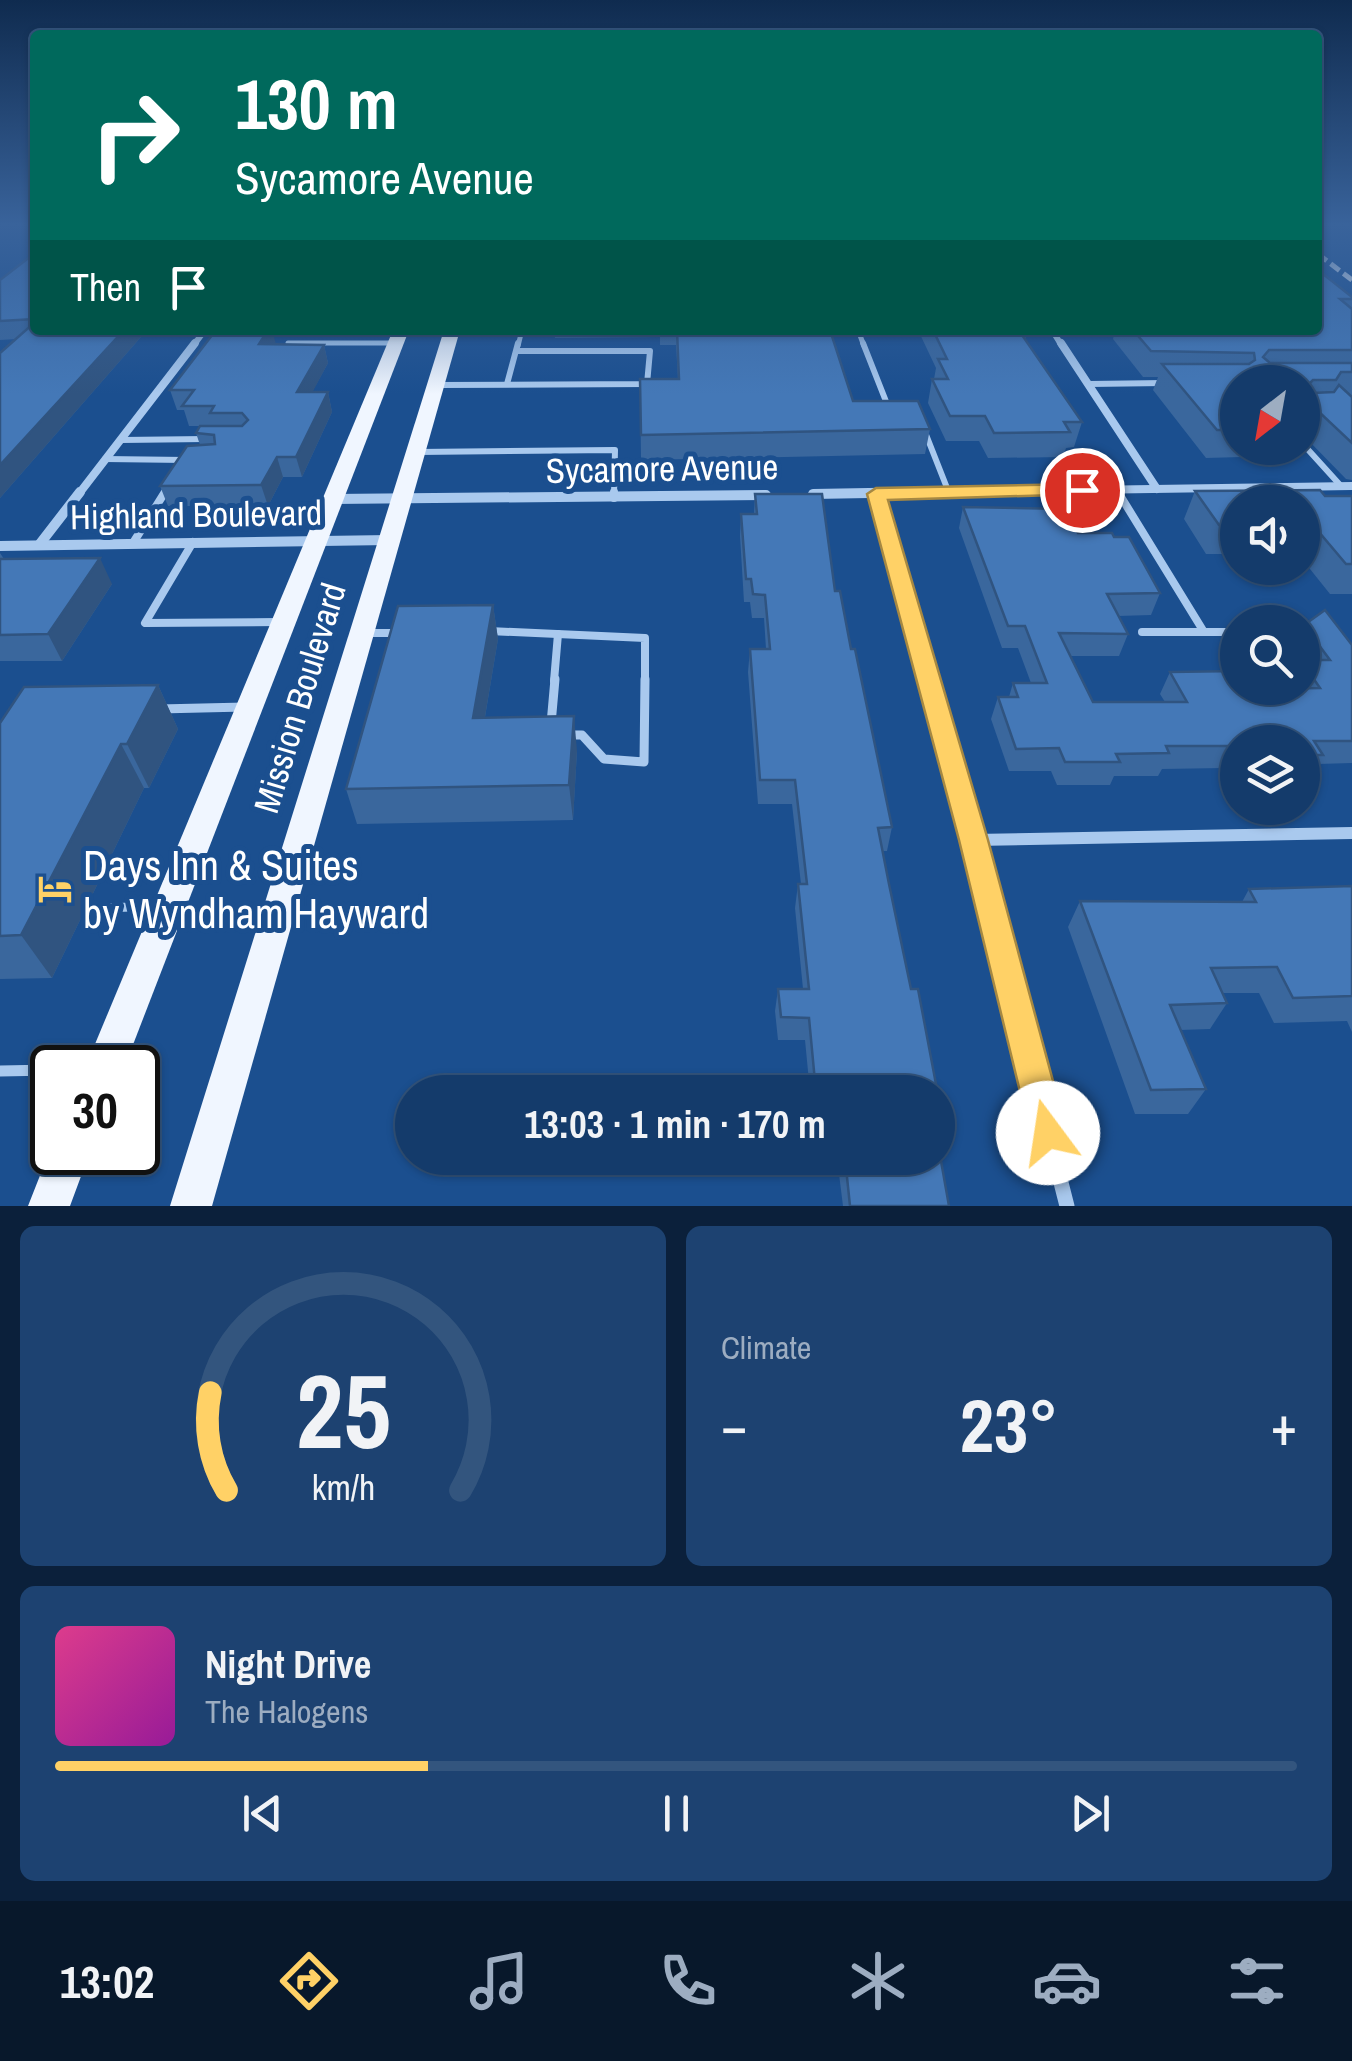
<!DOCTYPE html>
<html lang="en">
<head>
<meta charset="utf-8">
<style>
	body { margin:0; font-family:"Archivo Narrow",sans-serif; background:#1d4271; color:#f1f3f6; height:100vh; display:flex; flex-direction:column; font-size:38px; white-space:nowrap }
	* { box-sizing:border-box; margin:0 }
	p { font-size:32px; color:#9dadc1 }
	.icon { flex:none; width:55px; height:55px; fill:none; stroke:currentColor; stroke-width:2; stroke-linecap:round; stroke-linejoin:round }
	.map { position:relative; height:1206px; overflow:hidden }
	.details { display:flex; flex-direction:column; gap:20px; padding:20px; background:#0b203b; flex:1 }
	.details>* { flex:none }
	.hud { position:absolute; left:30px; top:30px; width:1292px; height:305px; border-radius:10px; box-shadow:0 2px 8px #0004,0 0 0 2px #33557e; background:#00695c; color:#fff; overflow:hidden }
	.needle { width:65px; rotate:211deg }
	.fabs { position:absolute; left:1220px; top:365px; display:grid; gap:20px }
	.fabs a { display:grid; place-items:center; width:100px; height:100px; border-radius:50%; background:#143b6b; box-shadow:0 2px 8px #0004,0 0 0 2px #33557e; font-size:50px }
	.speed { position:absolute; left:30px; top:1045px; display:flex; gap:20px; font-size:50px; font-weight:700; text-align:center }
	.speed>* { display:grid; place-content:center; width:130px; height:130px; border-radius:50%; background:#143b6b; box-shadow:0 2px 8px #0004,0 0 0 2px #33557e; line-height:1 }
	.speed .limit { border:5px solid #111; border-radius:15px; background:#fff; color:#111 }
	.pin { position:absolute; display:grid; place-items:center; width:85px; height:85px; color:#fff; margin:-42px; border:5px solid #fff; border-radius:50%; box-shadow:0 2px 10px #0007 }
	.me { position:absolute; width:110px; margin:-55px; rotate:346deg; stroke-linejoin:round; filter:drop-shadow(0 0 8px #0008) }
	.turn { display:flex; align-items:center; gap:35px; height:210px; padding:0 40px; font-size:45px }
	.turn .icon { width:130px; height:130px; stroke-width:2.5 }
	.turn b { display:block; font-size:70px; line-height:85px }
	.then { display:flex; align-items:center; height:95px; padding:0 40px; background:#0003; gap:20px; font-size:38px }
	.big { font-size:75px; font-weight:700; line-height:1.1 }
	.details .widget { flex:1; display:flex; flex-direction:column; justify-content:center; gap:15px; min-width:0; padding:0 35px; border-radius:15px; background:#1d4271 }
	.details .dial { align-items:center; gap:0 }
	.dial svg { height:260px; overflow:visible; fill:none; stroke:#33557e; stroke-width:7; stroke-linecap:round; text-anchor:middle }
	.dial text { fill:#f1f3f6; stroke:none }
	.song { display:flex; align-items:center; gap:30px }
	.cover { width:120px; height:120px; border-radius:15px; background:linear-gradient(135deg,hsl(330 70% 55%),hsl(300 70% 35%)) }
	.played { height:10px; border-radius:5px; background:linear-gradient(90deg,#ffd166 30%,#33557e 30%) }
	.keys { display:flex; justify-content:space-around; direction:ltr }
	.heat { display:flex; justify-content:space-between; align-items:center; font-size:55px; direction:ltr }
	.details .tiles { flex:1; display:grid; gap:20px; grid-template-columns:1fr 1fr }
	.widget:last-child { grid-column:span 2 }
	.trip { position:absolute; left:395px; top:1075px; width:560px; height:100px; border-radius:50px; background:#143b6b; box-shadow:0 2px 8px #0004,0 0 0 2px #33557e; font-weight:700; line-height:100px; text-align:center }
	.dock { display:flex; height:160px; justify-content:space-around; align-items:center; background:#08182b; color:#9dadc1 }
	.dock .icon { width:70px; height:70px }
	.dock .selected { color:#ffd166 }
	.dock b { font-size:45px; color:#f1f3f6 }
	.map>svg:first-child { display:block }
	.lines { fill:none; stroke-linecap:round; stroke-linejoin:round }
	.lane-far4 { stroke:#a9c9ee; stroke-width:5 }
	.lane-far3 { stroke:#a9c9ee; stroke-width:6 }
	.lane-far2 { stroke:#a9c9ee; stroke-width:8 }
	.lane-far1 { stroke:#a9c9ee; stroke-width:9 }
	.lane { stroke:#a9c9ee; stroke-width:11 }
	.street-far4 { stroke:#a9c9ee; stroke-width:6 }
	.street-far3 { stroke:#a9c9ee; stroke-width:8 }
	.street-far2 { stroke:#a9c9ee; stroke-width:10 }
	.street-far1 { stroke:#a9c9ee; stroke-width:12 }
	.street { stroke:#a9c9ee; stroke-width:15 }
	.primary { fill:#f0f6ff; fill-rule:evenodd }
	.rail { stroke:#fff; stroke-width:5; stroke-dasharray:11 5; stroke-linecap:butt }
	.wall { fill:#3a679d }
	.shaded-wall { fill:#305480 }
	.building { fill:#4478b7; stroke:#305480; stroke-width:2.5 }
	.route { fill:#ffd166; stroke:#a68842; stroke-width:2.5 }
	.labels { text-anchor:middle; stroke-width:10; stroke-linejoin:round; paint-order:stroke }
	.street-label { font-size:35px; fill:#fff; stroke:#1b4f8f }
	.near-poi-label { font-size:42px; fill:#fff; stroke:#1b4f8f; text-anchor:start }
</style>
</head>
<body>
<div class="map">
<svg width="1352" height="1206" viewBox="0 0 1352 1206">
	<rect width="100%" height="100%" fill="#1b4f8f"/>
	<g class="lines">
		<g class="lane-far4">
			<path d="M858,330L864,346"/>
			<path d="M288,343H396"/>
			<path d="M518,346L522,330"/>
		</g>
		<g class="lane-far3">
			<path d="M863,343L889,409"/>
			<path d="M507,384L518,343"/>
			<path d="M1089,384L1164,383"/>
			<path d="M437,385L647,384L650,351H517"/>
			<path d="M925,432L949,493"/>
			<path d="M121,440L206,439"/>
			<path d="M1302,443L1341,486"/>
			<path d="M418,452L615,450L614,495"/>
			<path d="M105,459L186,460"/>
			<path d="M1116,489L1120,495"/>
			<path d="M164,495L168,488"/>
		</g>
		<g class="lane-far2">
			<path d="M1118,492L1204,632H1238"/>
			<path d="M614,498V492"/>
			<path d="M193,542L145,623L279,622"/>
			<path d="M133,543L165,492"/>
			<path d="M489,631L645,638V681"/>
			<path d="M1142,632H1204"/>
			<path d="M365,633H400"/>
			<path d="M554,681L558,634"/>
		</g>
		<g class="lane-far1">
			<path d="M159,709L245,707"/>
			<path d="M551,724L555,679"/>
			<path d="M569,735H582L604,759L644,762L645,679"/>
			<path d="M103,908L160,906"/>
		</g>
		<path class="lane" d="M0,1071L52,1070"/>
		<g class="street-far4">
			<path d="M1052,330L1062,346"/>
			<path d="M193,346L205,330"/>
		</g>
		<g class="street-far3">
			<path d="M1061,343L1157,489"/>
			<path d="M813,494L1352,486"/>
			<path d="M78,495L195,343"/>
		</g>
		<g class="street-far2">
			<path d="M813,494L925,492"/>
			<path d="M876,494L929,681"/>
			<path d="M333,499L766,495"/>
			<path d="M39,545L80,492"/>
			<path d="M0,546L389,540"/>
		</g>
		<g class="street-far1">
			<path d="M928,679L993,915"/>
			<path d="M974,840L1352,833"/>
		</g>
		<path class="street" d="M992,912L1067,1206"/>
		<g class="primary">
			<path d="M393,330H409L124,1068H85Z"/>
			<path d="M444,330H460L212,1206H170Z"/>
			<path d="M52,1145V1152H90L70,1206H28Z"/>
		</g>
		<path class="rail" d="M1318,254L1352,280"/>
	</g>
	<g class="wall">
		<path d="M35,253V330H147L0,498V353L16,339L0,340V280Z"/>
		<path d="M1318,270L1352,297V480L1346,479L1305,437H1302V382H1238V448H1246L1242,457L1206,458L1153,390L1158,377H1143L1113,339L1114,335L1109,330H1318Z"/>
		<path d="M216,330H272L275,345H324L328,363L312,392H328L332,412L302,477H283L268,506H168L160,486L200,445L196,433L214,426H189L184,410H177L170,390Z"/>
		<path d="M554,330H829L853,401L930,429L925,454L641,460L640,379H678L676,345H660V337L555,338Z"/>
		<path d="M918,330H1023L1026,335L1025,340L1082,422L1074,447L1066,448L1063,457L988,458L979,441H946L928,403L932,379H934L936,368Z"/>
		<path d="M1195,491L1352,496V594H1330L1302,559V502H1238V554H1206L1184,519Z"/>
		<path d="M755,494H822L835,591H840L851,649H855L892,827L887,851H883L889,884L911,989H918L939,1100L938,1105V1092H810L805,1040H778L775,1011L778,989H803L795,908L798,884H801L792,804H758L748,672L750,649H766L764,618H752L750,602H744L740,536L741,514H754Z"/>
		<path d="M963,507L1078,533L1114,537L1160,593L1151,615L1118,616L1128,634L1119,656H1070L1093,702H1165L1160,694L1170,672L1254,689L1302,688L1304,625L1352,645V763L1318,764L1309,778H1302V742H1238V778H1228L1223,768L1162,769L1158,776H1114L1110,785H1057L1051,771H1009L991,719L998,697H1009L1013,683H1031L1018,648H1002L959,528Z"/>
		<path d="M0,553L4,559L112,584L62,661H0Z"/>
		<path d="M493,605L498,639L485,717L577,751L573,820L357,824L346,789Z"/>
		<path d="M158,685L178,729L149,788H144L52,978L0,979V723Z"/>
		<path d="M1352,886V1032L1347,1021L1274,1023L1259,993H1223L1227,1003L1210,1029L1180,1030L1206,1089L1188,1114H1135L1068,927L1080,901L1242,902L1249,889Z"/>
		<path d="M837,1158H938L949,1206H843Z"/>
	</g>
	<g class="shaded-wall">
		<path d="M124,330H147L0,498V465Z"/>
		<path d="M259,330H272L276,344H259Z"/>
		<path d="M324,345L328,363L302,412L297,392Z"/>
		<path d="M328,392L332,412L302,477L296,457Z"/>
		<path d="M277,457L283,477L268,506L261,485Z"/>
		<path d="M100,558L112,584L62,661L48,634Z"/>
		<path d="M493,605L498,639L479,752L473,718Z"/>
		<path d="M158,685L178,729L149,788L127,744Z"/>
		<path d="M574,716L577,751L573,820L569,785Z"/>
		<path d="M121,744L144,788L52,978L21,935Z"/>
	</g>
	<g class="building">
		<path d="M35,253V319L0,321V280Z"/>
		<path d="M1318,270L1352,297V299H1340L1352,309V350H1269L1263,357L1270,363H1352V372H1341L1336,380H1313L1307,386L1312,393L1334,392L1339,385L1352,397V443L1317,410H1310L1308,418H1302V382H1238V430H1217L1162,364H1249L1255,360L1254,353L1151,351L1133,330H1318Z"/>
		<path d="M35,322V330H124L0,465V353Z"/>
		<path d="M216,330H268L259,344L324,345L297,392H328L296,457H277L261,485L160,486L187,446L215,444L214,435L196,433L200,426H242L248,420L242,413H210L214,406H182L194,390H170Z"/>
		<path d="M677,330H830L853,401H918L930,429L641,435L640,379H679Z"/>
		<path d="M933,330H1023L1026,335H1022L1082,422H1064L1070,432L994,433L985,416H950L932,379H948L938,359H947Z"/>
		<path d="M1320,490L1325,496H1352V564H1346L1313,525H1302V502H1238V525H1219L1195,491Z"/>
		<path d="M755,494H822L835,591H840L851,649H855L892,827L878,828L889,884L911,989H918L939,1100H938V1092H816L809,1018L781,1017L778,989H809L798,884H807L795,780H760L750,649H770L765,595L753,594L751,579H746L741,514H757Z"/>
		<path d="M963,507L1065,509L1078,533H1112L1114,537H1129L1160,593L1107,594L1128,634L1059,633L1093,702H1187L1170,672L1238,671V688H1253L1254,689L1320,688L1302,662V660H1330L1304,625L1325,610L1352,645V741H1314L1323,755H1302V742H1238V751L1235,746H1166L1169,753L1116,754L1120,762H1065L1059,748L1016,749L998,697H1018L1013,683H1047L1025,626H1008Z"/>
		<path d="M100,558L48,634L0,635V559Z"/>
		<path d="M493,605L473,718L574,716L569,785L346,789L398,606Z"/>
		<path d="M158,685L127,744H121L21,935L0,936V723L24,687Z"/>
		<path d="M1352,886V996L1293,998L1277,967L1211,968L1227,1003L1170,1005L1206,1089L1151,1090L1080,901L1256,902L1249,889Z"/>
		<path d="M938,1144L949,1206H850L845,1158H938Z"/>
	</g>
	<linearGradient id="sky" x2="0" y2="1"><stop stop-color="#0f2b4f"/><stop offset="0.57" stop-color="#39639b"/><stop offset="1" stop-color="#39639b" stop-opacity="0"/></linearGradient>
	<rect width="1352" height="394" fill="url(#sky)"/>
	<path class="route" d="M1082,484L1092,490L1089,494L888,500L988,840L1067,1133L1061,1146L1048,1151L1035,1146L1030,1133L959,840L867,494L876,488Z"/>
	<defs>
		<g id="hotel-bare" transform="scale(2.7)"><path d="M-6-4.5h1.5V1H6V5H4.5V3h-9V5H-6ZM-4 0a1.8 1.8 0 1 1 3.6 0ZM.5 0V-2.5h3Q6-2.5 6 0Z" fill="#ffd166" stroke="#1b4f8f" stroke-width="2.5" paint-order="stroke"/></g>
	</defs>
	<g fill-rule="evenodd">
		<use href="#hotel-bare" x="55" y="889"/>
	</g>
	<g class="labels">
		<g class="street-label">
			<text transform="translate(662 469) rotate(-1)" y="12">Sycamore Avenue</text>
			<text transform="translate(196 515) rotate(-1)" y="12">Highland Boulevard</text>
			<text transform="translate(300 698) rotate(-73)" y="12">Mission Boulevard</text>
		</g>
		<g class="near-poi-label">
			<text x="83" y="880">Days Inn &amp; Suites<tspan x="83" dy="48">by Wyndham Hayward</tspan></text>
		</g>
	</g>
</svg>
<div class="fabs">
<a><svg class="needle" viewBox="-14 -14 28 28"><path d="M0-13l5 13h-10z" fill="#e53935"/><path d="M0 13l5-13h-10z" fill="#9dadc1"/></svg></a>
<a><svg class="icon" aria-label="sound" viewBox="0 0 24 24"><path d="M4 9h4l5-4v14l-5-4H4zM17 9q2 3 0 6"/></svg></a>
<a><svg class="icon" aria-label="search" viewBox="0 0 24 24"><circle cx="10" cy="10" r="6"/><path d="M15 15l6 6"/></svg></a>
<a><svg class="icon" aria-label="layers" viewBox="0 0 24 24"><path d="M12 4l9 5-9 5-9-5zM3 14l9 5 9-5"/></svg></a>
</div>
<div class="speed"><div class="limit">30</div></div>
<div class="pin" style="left:1082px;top:490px;background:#d93025"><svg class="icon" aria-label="arrive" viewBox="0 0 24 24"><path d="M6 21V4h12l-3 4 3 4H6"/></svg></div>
<svg class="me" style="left:1048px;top:1133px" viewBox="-20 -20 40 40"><circle r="19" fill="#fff"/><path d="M0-13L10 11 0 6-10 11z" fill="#ffd166"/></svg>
<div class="trip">13:03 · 1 min · 170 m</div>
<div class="hud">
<div class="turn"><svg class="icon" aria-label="right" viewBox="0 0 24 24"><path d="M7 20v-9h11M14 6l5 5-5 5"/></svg><div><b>130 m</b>Sycamore Avenue</div></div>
<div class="then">Then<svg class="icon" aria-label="arrive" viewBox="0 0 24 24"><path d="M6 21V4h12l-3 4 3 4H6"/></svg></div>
</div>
</div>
<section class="details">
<div class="tiles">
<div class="widget dial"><svg viewBox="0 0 100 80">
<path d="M14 69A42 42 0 1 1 86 69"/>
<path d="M14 69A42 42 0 0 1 9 39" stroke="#ffd166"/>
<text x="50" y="56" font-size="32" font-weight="700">25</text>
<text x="50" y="72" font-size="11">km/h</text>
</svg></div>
<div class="widget"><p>Climate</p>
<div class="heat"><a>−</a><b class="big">23°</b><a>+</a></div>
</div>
<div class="widget">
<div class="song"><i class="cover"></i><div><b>Night Drive</b><p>The Halogens</p></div></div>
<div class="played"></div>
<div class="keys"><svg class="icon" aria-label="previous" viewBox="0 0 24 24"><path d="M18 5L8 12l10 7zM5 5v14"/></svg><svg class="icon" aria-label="pause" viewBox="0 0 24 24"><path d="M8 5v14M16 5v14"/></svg><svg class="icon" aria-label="next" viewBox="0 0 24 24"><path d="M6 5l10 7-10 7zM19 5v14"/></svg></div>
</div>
</div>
</section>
<nav class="dock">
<b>13:02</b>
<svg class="icon selected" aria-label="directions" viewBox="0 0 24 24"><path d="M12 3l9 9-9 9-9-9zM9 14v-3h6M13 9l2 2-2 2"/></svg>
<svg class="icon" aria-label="music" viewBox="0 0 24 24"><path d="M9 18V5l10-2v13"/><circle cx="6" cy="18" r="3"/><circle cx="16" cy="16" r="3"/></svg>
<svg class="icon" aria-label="phone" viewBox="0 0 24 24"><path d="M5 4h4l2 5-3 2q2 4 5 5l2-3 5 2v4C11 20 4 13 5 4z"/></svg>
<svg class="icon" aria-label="climate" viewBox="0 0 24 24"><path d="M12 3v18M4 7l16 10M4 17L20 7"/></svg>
<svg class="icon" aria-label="car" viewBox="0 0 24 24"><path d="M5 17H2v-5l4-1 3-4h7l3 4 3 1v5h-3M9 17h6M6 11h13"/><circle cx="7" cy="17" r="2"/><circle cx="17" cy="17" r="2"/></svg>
<svg class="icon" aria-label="filters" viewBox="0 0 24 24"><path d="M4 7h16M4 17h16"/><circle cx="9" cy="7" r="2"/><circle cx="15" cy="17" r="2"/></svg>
</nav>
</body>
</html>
